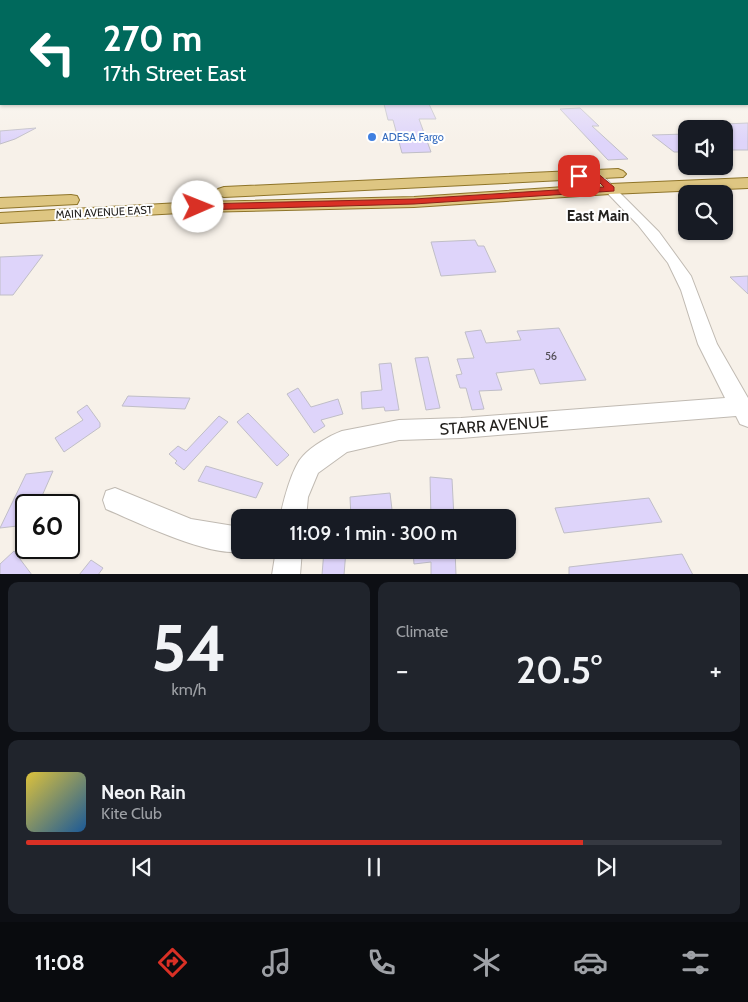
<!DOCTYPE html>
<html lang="en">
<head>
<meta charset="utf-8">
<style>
	body { margin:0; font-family:Cabin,sans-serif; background:#20242c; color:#f1f3f6; height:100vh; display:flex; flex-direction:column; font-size:19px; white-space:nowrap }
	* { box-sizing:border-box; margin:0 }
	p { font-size:16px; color:#9ea1a6 }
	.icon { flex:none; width:28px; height:28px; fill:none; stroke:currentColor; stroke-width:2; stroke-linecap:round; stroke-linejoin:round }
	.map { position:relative; height:574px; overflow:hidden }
	.panel { display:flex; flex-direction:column; gap:8px; padding:8px; background:#0d0f14; flex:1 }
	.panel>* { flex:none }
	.guide { position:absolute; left:0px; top:0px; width:749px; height:105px; box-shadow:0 1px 4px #0004; background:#00695c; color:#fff; overflow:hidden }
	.buttons { position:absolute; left:678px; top:120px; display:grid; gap:10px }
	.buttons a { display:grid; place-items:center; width:55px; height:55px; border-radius:10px; background:#171b24; box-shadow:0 1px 4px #0004; font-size:25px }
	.speed { position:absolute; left:15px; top:494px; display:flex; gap:10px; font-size:25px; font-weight:700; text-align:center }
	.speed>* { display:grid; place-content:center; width:65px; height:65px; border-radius:50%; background:#171b24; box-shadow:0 1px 4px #0004; line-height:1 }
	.speed .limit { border:2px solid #111; border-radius:8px; background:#fff; color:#111 }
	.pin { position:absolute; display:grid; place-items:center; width:42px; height:42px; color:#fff; margin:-21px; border-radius:10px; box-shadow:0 2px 8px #0006 }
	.me { position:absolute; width:55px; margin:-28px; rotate:89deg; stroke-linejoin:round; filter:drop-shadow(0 0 4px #0008) }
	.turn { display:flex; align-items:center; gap:18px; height:105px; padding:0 20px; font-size:22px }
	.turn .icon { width:65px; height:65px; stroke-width:2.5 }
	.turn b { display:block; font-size:35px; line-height:42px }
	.big { font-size:38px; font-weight:600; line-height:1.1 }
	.panel .tile { flex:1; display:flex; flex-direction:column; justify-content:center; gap:8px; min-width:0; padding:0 18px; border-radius:10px; background:#20242c }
	.panel .dial { align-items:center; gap:0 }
	.dial b { font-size:65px; line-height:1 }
	.song { display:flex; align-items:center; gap:15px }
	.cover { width:60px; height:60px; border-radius:8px; background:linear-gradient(135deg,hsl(50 70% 55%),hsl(210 70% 35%)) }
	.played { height:5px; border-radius:2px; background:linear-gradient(90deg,#d93025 80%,#363941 80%) }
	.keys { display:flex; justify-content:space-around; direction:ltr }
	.heat { display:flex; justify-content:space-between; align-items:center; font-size:28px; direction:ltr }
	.panel .tiles { flex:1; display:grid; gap:8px; grid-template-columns:1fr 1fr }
	.tile:last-child { grid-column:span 2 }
	.trip { position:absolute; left:231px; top:509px; width:285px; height:50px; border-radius:10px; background:#171b24; box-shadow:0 1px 4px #0004; font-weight:600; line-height:50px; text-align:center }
	.tab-bar { display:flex; height:80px; justify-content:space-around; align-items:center; background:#090b0e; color:#9ea1a6 }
	.tab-bar .icon { width:35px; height:35px }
	.tab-bar .on { color:#d93025 }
	.tab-bar b { font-size:22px; color:#f1f3f6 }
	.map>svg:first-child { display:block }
	.building { fill:#ded4fa; stroke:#c0bec7 }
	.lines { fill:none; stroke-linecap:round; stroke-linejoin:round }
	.minor-casing { stroke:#c0bab2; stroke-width:2 }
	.major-casing { stroke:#8e7429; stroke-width:2 }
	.minor { fill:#fff; fill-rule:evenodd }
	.major { fill:#dec682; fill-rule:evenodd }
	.route { fill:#d93025; stroke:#8d1f18 }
	.shop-dot { fill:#3f7fe0; stroke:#fff; stroke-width:2 }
	.labels { text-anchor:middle; stroke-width:4; stroke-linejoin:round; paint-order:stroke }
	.far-shop-label { font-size:11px; fill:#366cbe; stroke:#fff; text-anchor:start }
	.far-street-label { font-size:11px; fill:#23211e; stroke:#fff }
	.number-label { font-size:11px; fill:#524e55 }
	.neighbourhood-label { font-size:15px; font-weight:bold; fill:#23211e; stroke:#fff }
	.near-street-label { font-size:16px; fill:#23211e; stroke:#fff }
</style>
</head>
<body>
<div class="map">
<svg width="748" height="575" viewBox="0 0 748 575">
	<rect width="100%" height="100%" fill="#f7f1e9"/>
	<g class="building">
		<path d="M384,104H429L436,119H419L431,152L402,153L393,120H388Z"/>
		<path d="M580,108L599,126H592L628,159L608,160L560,109Z"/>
		<path d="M748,123V150H732L724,145V124Z"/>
		<path d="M36,128L15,139L0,144V131Z"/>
		<path d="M686,134V152H674L652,135Z"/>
		<path d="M475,240L478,246H484L496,272L441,276L431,242Z"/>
		<path d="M43,255L13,295H0V257Z"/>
		<path d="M748,276V294L730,277Z"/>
		<path d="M559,328L586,380L540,384L534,369L496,373L502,390L479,391L484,409L472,410L466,388H460L456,375L462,374L457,359L474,358L465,332L481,330L486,343L521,340L517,331Z"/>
		<path d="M428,357L440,408L426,410L415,358Z"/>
		<path d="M391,363L399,410L385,411L384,407L362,409L361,392L382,390L379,364Z"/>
		<path d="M298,388L311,407L338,399L343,414L321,420L325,426L314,433L287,394Z"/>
		<path d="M128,396L187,398H190L185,409L122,406Z"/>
		<path d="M87,405L100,423V427L64,452L55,438L83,420L77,412Z"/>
		<path d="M248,413L289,455L277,466L237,422Z"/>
		<path d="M219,416L228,422L184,470L175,463L177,461L169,454L178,446L186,451Z"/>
		<path d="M206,466L263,483L256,498L198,481Z"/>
		<path d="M53,471L38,505H26V525L0,528L26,474Z"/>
		<path d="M430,477L452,479L454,518H431Z"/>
		<path d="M390,493L393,518H351L350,497Z"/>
		<path d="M649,498L662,522L564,533L555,508Z"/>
		<path d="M324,550H346L344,575H322Z"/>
		<path d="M455,550L456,575H431V562L414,564L413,551Z"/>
		<path d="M14,551L32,575H0V564Z"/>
		<path d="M682,554L693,575H569V567Z"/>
		<path d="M91,560L103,568L98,575H79Z"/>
	</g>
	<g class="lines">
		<g class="minor-casing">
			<g id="minor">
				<path d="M596,171L600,173L659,232L691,276L717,344L748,398V427L740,424L736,416L461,438L399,440L347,452L318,473L308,497L306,518H280C283,502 292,467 303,456C312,446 329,436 342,431L399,420L461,418L725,398L698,344L681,290L668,263L638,225L592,177L590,175Z"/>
				<path d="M115,488L191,519L240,527V550H248C218,562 137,522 106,509L103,500L106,491Z"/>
				<path d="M276,550H302L300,575H272Z"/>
			</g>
		</g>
		<g class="major-casing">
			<g id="major">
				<path d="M618,169L623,171L626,174L623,177L224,197L218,195L216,192L218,189L224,187Z"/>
				<path d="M748,178V188L610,194L414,207L198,212L0,223V213L198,202L414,197L610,184Z"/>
				<path d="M71,195L77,196L79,200L77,204L0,208V198Z"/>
			</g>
		</g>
		<use href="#minor" class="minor"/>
		<use href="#major" class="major"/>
	</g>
	<linearGradient id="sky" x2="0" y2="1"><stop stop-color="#7dc3e4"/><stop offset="0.43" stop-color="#fbf9f5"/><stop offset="1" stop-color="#fbf9f5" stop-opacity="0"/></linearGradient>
	<rect width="748" height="142" fill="url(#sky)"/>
	<path class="route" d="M596,172L614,187V191L414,204L198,210L194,207L198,204L414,199L604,187L594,177L579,178L575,176L579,173Z"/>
	<circle class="shop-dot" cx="372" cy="137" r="5"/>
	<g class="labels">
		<g class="far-shop-label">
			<text x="382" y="141">ADESA Fargo</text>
		</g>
		<g class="far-street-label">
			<text transform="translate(104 212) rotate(-3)" y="4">MAIN AVENUE EAST</text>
		</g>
		<g class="number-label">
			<text x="551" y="360">56</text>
		</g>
		<g class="neighbourhood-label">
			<text x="598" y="221">East Main</text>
		</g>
		<g class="near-street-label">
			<text transform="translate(494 425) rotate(-4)" y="6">STARR AVENUE</text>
		</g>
	</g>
</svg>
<div class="buttons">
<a><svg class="icon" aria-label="sound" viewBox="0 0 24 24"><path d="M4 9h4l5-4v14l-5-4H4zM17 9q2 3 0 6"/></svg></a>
<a><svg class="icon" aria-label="search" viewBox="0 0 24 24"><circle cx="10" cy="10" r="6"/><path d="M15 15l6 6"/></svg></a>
</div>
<div class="speed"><div class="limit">60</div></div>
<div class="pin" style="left:579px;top:176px;background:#d93025"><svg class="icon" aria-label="arrive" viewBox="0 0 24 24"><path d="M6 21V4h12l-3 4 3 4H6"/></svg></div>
<svg class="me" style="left:198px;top:207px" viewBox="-20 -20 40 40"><circle r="19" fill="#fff"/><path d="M0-13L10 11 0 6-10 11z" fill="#d93025"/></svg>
<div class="trip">11:09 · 1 min · 300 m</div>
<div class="guide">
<div class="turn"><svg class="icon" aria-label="left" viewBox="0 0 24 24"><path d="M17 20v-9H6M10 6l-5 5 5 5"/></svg><div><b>270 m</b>17th Street East</div></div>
</div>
</div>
<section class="panel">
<div class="tiles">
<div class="tile dial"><b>54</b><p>km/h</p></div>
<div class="tile"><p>Climate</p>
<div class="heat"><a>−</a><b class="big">20.5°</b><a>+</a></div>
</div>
<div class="tile">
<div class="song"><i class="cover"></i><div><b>Neon Rain</b><p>Kite Club</p></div></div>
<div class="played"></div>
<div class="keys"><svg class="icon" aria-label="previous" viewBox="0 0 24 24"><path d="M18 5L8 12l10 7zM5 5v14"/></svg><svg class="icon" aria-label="pause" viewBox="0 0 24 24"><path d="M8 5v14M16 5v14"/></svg><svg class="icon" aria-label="next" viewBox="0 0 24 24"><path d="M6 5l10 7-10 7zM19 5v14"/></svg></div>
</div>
</div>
</section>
<nav class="tab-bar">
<b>11:08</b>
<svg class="icon on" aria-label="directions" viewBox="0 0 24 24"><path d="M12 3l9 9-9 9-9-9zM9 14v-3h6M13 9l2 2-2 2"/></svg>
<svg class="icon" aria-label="music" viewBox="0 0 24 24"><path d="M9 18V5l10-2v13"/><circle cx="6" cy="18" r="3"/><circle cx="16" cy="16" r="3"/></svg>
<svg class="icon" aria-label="phone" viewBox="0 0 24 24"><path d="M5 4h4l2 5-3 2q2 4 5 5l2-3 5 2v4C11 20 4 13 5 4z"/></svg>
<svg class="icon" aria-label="climate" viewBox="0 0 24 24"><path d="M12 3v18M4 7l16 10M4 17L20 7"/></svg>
<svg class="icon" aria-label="car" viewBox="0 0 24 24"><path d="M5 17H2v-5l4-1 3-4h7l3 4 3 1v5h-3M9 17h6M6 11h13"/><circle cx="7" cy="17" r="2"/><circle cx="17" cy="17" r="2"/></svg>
<svg class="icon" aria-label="filters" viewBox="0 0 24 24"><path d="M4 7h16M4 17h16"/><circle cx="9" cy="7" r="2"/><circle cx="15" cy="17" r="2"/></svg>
</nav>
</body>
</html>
